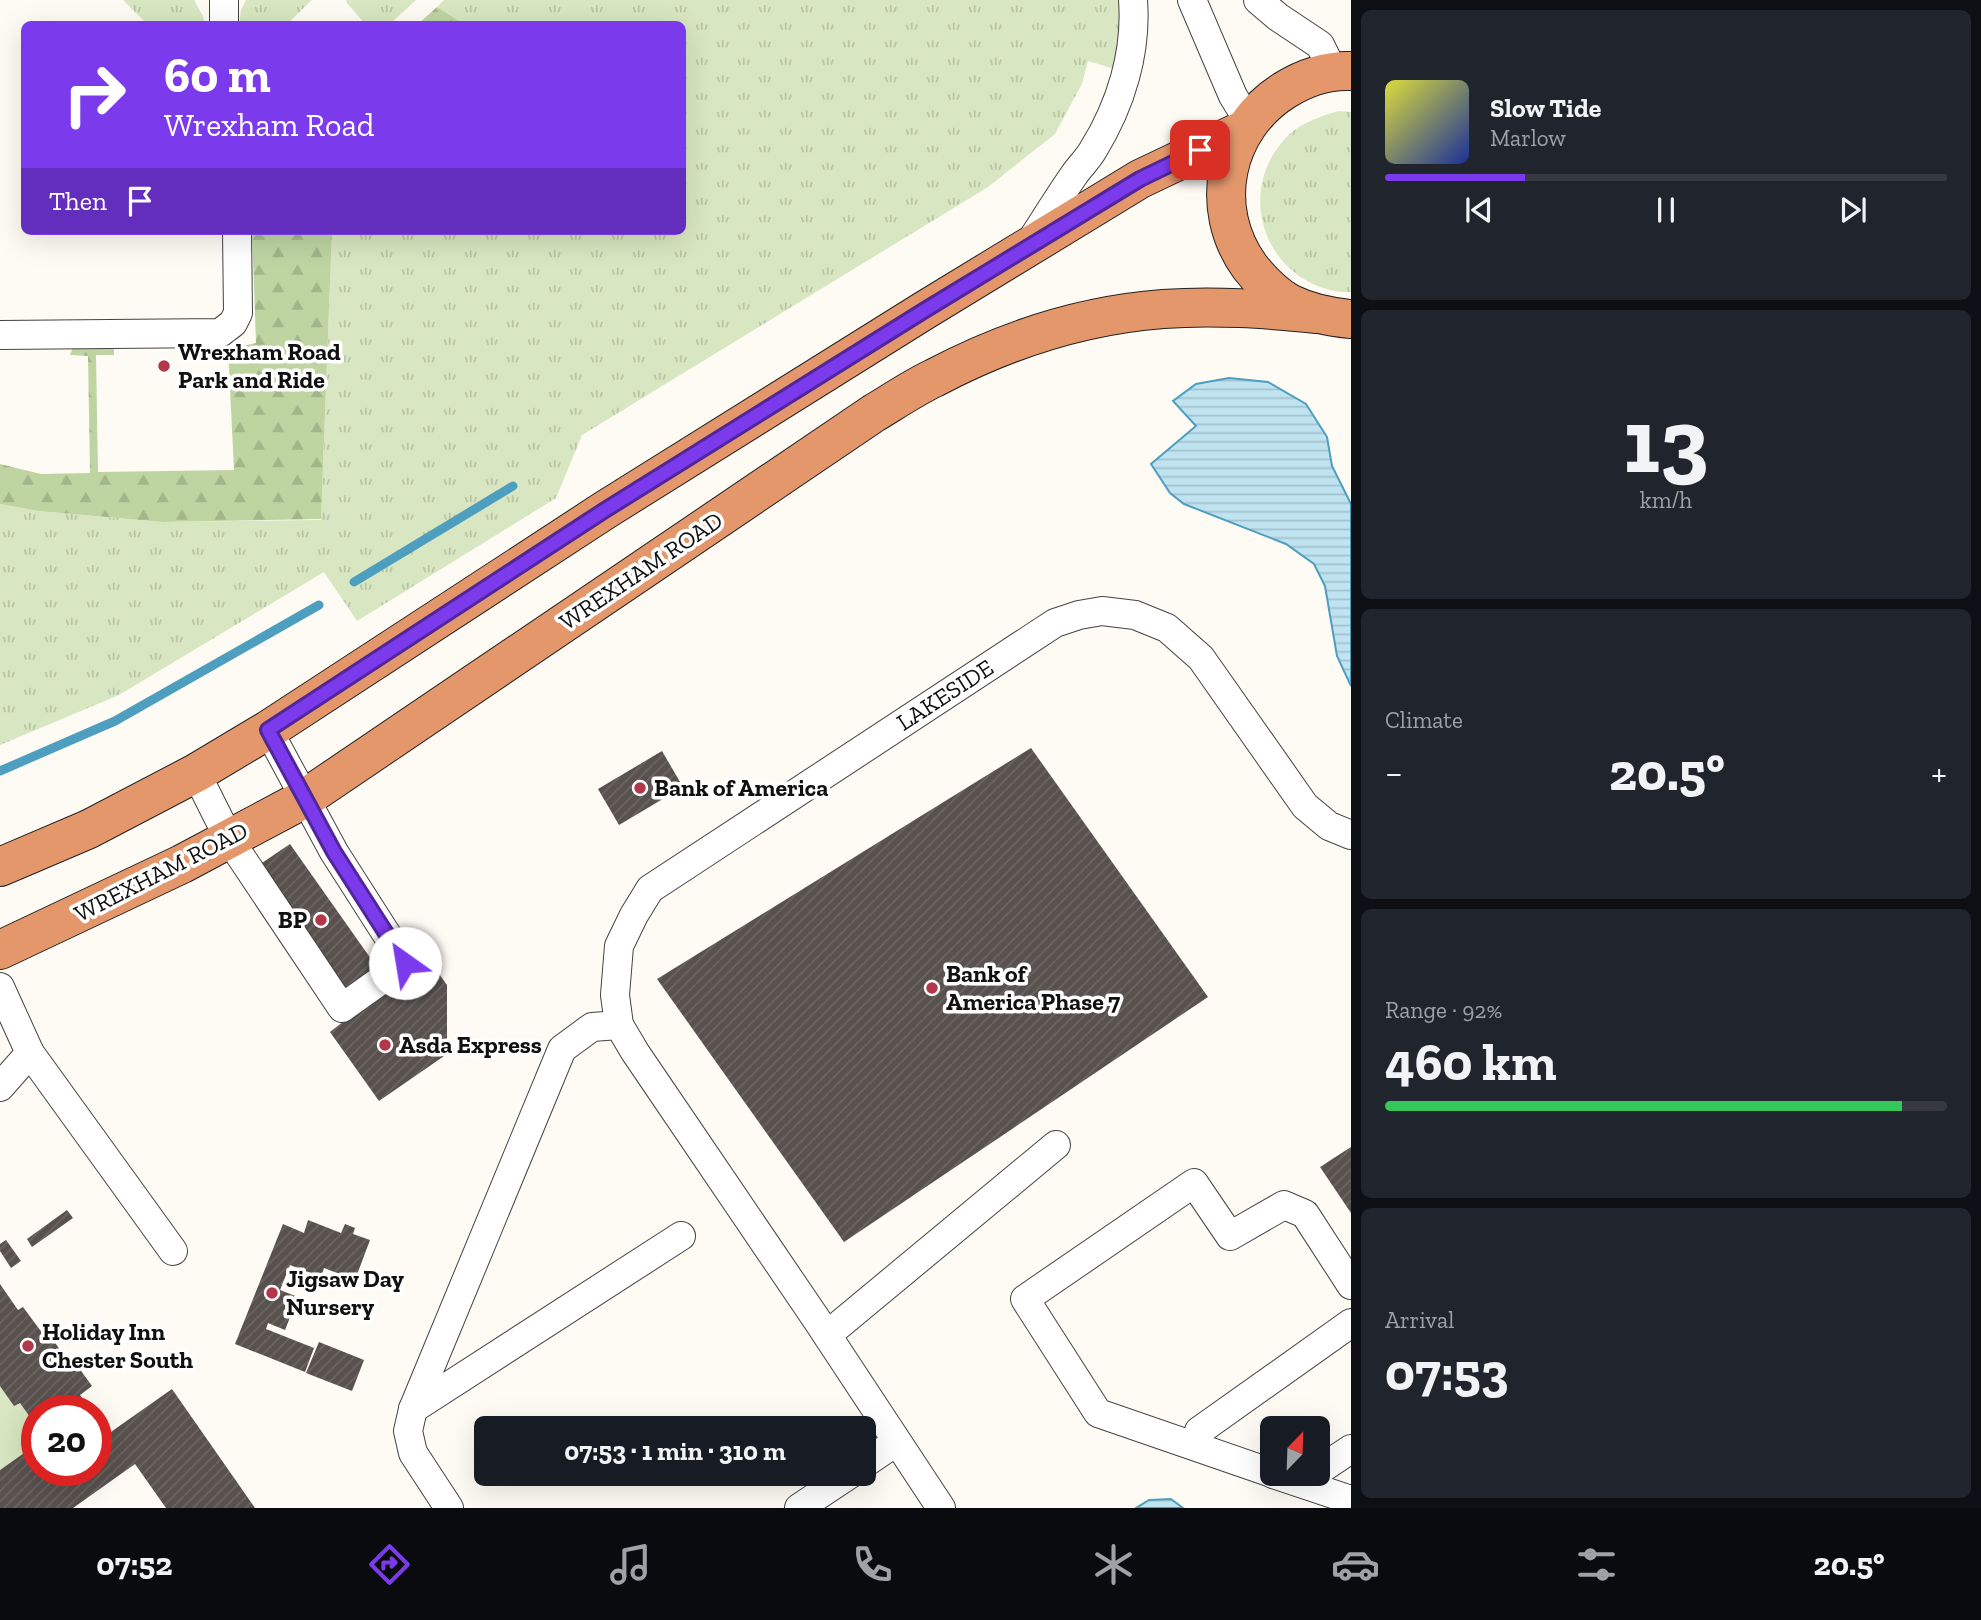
<!DOCTYPE html>
<html lang="en">
<head>
<meta charset="utf-8">
<style>
	body { margin:0; font-family:"Zilla Slab",serif; background:#20242c; color:#f1f3f6; height:100vh; display:flex; flex-direction:column; font-size:26px; white-space:nowrap }
	* { box-sizing:border-box; margin:0 }
	p { font-size:23px; color:#9ea1a6 }
	.icon { flex:none; width:38px; height:38px; fill:none; stroke:currentColor; stroke-width:2; stroke-linecap:round; stroke-linejoin:round }
	.map { position:relative; flex:1; overflow:hidden }
	.sheet { display:flex; flex-direction:column; gap:10px; padding:10px; background:#0d0f14; width:630px }
	.sheet>* { flex:none }
	.guide { position:absolute; left:21px; top:21px; width:665px; height:214px; border-radius:10px; box-shadow:0 7px 28px #0002; background:#7c3aed; color:#fff; overflow:hidden }
	.needle { width:46px; rotate:23deg }
	.tools { position:absolute; left:1260px; top:1416px; display:grid; gap:14px }
	.tools a { display:grid; place-items:center; width:70px; height:70px; border-radius:10px; background:#171b24; box-shadow:0 7px 28px #0002; font-size:35px }
	.speed { position:absolute; left:21px; top:1395px; display:flex; gap:14px; font-size:35px; font-weight:700; text-align:center }
	.speed>* { display:grid; place-content:center; width:91px; height:91px; border-radius:50%; background:#171b24; box-shadow:0 7px 28px #0002; line-height:1 }
	.speed .limit { border:10px solid #d22; background:#fff; color:#111 }
	.pin { position:absolute; display:grid; place-items:center; width:60px; height:60px; color:#fff; margin:-30px; border-radius:14px; box-shadow:0 4px 10px #0006 }
	.me { position:absolute; width:77px; margin:-38px; rotate:328deg; stroke-linejoin:round; filter:drop-shadow(0 0 5px #0008) }
	.turn { display:flex; align-items:center; gap:24px; height:147px; padding:0 28px; font-size:32px }
	.turn .icon { width:91px; height:91px; stroke-width:2.5 }
	.turn b { display:block; font-size:49px; line-height:60px }
	.then { display:flex; align-items:center; height:66px; padding:0 28px; background:#0003; gap:14px; font-size:26px }
	.big { font-size:52px; font-weight:700; line-height:1.1 }
	.sheet .tile { flex:1; display:flex; flex-direction:column; justify-content:center; gap:10px; min-width:0; padding:0 24px; border-radius:10px; background:#20242c }
	.sheet .dial { align-items:center; gap:0 }
	.dial b { font-size:91px; line-height:1 }
	.song { display:flex; align-items:center; gap:21px }
	.cover { width:84px; height:84px; border-radius:10px; background:linear-gradient(135deg,hsl(60 70% 55%),hsl(230 70% 35%)) }
	.played { height:7px; border-radius:4px; background:linear-gradient(90deg,#7c3aed 25%,#363941 25%) }
	.keys { display:flex; justify-content:space-around; direction:ltr }
	.heat { display:flex; justify-content:space-between; align-items:center; font-size:38px; direction:ltr }
	.charge { height:10px; border-radius:5px; background:linear-gradient(90deg,#34c759 92%,#363941 0) }
	.trip { position:absolute; left:474px; top:1416px; width:402px; height:70px; border-radius:10px; background:#171b24; box-shadow:0 7px 28px #0002; font-weight:700; line-height:70px; text-align:center }
	.tabs { display:flex; height:112px; justify-content:space-around; align-items:center; background:#090b0e; color:#9ea1a6 }
	.tabs .icon { width:49px; height:49px }
	.tabs .on { color:#7c3aed }
	.tabs b { font-size:32px; color:#f1f3f6 }
	main { display:flex; flex:1; min-height:0 }
	.map>svg:first-child { display:block }
	.grass { fill:url(#grass-tufts) }
	.forest { fill:url(#forest-firs) }
	.garden { fill:#d8e6c1 }
	.water { fill:url(#water-rules); stroke:#4e9ebf; stroke-width:2 }
	.lines { fill:none; stroke-linecap:round; stroke-linejoin:round }
	.stream { stroke:#4e9ebf; stroke-width:9 }
	.building { fill:url(#building-hatch) }
	.minor-casing { stroke:#434343; stroke-width:30 }
	.highway-casing { stroke:#212121; stroke-width:40 }
	.minor { stroke:#fff; stroke-width:28 }
	.highway { stroke:#e5976c; stroke-width:38 }
	.route-casing { stroke:#51269a; stroke-width:18 }
	.route { stroke:#7c3aed; stroke-width:12 }
	.poi-dot { fill:#b23749; stroke:#fff; stroke-width:2.5 }
	.labels { text-anchor:middle; stroke-width:7; stroke-linejoin:round; paint-order:stroke }
	.poi-label { font-size:24px; font-weight:bold; fill:#101010; stroke:#fff; text-anchor:start }
	.street-label { font-size:24px; fill:#101010; stroke:#fff }
</style>
</head>
<body>
<main>
<div class="map">
<svg width="1351" height="1508" viewBox="0 0 1351 1508">
	<defs>
		<pattern id="grass-tufts" width="24" height="20" patternUnits="userSpaceOnUse" patternTransform="scale(1.75)"><rect width="24" height="20" fill="#d8e6c1"/><path d="M3 7l-1-3M5 7V3M7 7l1-3M15 17l-1-3M17 17v-4M19 17l1-3" fill="none" stroke="#b8c4a5"/></pattern>
		<pattern id="forest-firs" width="22" height="20" patternUnits="userSpaceOnUse" patternTransform="scale(1.75)"><rect width="22" height="20" fill="#bed5a2"/><path d="M5 1l3.5 6h-7zM16 11l3.5 6h-7z" fill="#a2b68a"/></pattern>
		<pattern id="water-rules" width="6" height="5" patternUnits="userSpaceOnUse" patternTransform="scale(1.75)"><rect width="6" height="5" fill="#bfe3f0"/><path d="M0 2.5h6" fill="none" stroke="#a3c2cd"/></pattern>
		<pattern id="building-hatch" width="6" height="6" patternUnits="userSpaceOnUse" patternTransform="scale(1.75)"><rect width="6" height="6" fill="#58514e"/><path d="M-1 1l2-2M0 6l6-6M5 7l2-2" fill="none" stroke="#6b6563"/></pattern>
	</defs>
	<rect width="100%" height="100%" fill="#fefbf5"/>
	<g class="grass">
		<path d="M123,0H194L203,16L205,24H147Z"/>
		<path d="M246,0H312L287,24H239L241,10Z"/>
		<path d="M346,0H416L390,24H365L347,3Z"/>
		<path d="M444,0H1120L1124,16L1115,69L1088,61L1082,84L1055,134L988,187L582,435L556,498L357,621L324,572L119,695L0,745V504L38,511L163,522L321,520L332,231H682V24H464L437,7Z"/>
		<path d="M1339,111L1351,112V292C1344,292 1336,292 1330,290C1263,273 1238,193 1283,141C1297,124 1318,117 1339,111Z"/>
	</g>
	<g class="forest">
		<path d="M437,7L464,24H418Z"/>
		<path d="M252,231H332L321,519L163,522L38,511L0,504V464L41,474L90,473L88,356L70,355L73,347L111,346L114,350V355H96L98,472L234,470L228,349L256,343Z"/>
	</g>
	<path class="garden" d="M0,1386L20,1403L37,1427V1444L0,1470Z"/>
	<g class="water">
		<path d="M1229,378L1268,382L1306,404L1327,437L1332,466L1351,504V686L1337,656L1325,586L1314,564L1286,544L1184,504L1170,493L1151,464L1196,426L1173,401L1196,384Z"/>
		<path d="M1171,1499L1183,1508H1136L1149,1500Z"/>
	</g>
	<g class="lines">
		<g class="stream">
			<path d="M354,582L513,486"/>
			<path d="M0,771L115,721L319,605"/>
		</g>
	</g>
	<g class="building">
		<path d="M1031,748L1208,997L844,1242L657,979Z"/>
		<path d="M662,751L683,787L619,825L598,789Z"/>
		<path d="M290,844L383,976L352,997L259,865Z"/>
		<path d="M427,957L447,985V1054L379,1101L330,1032L344,1021L341,1017Z"/>
		<path d="M1351,1147V1213L1320,1167Z"/>
		<path d="M67,1210L73,1218L32,1247L27,1239Z"/>
		<path d="M308,1220L341,1233L345,1224L355,1228L353,1234L370,1240L355,1280L324,1268L321,1277L290,1265L280,1290L298,1297L285,1330L268,1323L266,1329L314,1348L305,1372L235,1344L283,1224L304,1233Z"/>
		<path d="M6,1240L21,1261L11,1268L0,1251V1244Z"/>
		<path d="M0,1284L18,1310L23,1307L43,1334L47,1331L67,1360L71,1357L92,1386L80,1395L89,1408L86,1410H37V1427L20,1403L14,1406L0,1386Z"/>
		<path d="M319,1342L364,1360L352,1391L306,1373Z"/>
		<path d="M172,1389L255,1508H166L135,1464L73,1508H0V1470L37,1444V1470H96V1439L98,1441Z"/>
	</g>
	<g class="lines">
		<g class="minor-casing">
			<g id="minor">
				<path d="M1192,0L1233,96L1249,122"/>
				<path d="M1258,0L1278,17L1320,45L1333,71"/>
				<path d="M224,24V0"/>
				<path d="M1029,244C1044,221 1058,198 1074,175C1080,166 1088,159 1093,150C1121,105 1137,52 1133,0"/>
				<path d="M0,335L220,333L233,323L238,313L237,231"/>
				<path d="M196,773L229,839L342,1008L405,963L334,852L268,730"/>
				<path d="M0,987L30,1053L173,1251"/>
				<path d="M0,1087L30,1053"/>
				<path d="M827,1335L1056,1145"/>
				<path d="M413,1409L681,1236"/>
				<path d="M1199,1431L1351,1323"/>
				<path d="M864,1464L896,1442"/>
				<path d="M1318,1471L1351,1449"/>
				<path d="M1272,1473L1098,1413L1025,1299L1194,1183L1230,1236L1284,1205L1305,1214L1351,1285"/>
				<path d="M1273,1474L1351,1500"/>
				<path d="M449,1508L413,1453L408,1431L413,1409L562,1049L592,1027L619,1025"/>
				<path d="M799,1508L850,1474"/>
				<path d="M941,1508L819,1323L635,1052L619,1025L615,995L619,946L634,915L650,889L1055,623L1079,615L1102,611L1135,615L1167,628L1201,658L1305,806L1329,826L1351,835"/>
			</g>
		</g>
		<g class="highway-casing">
			<g id="highway">
				<path d="M1351,71C1328,70 1304,78 1285,90C1224,128 1207,208 1250,267C1261,281 1274,294 1289,303C1309,313 1329,317 1351,319"/>
				<path d="M0,867L89,829L196,773L268,730L605,510L925,310L1140,179L1243,130"/>
				<path d="M0,950L182,864L304,799L874,413C894,401 913,388 934,378C1004,341 1083,315 1163,309C1214,305 1266,309 1317,314"/>
			</g>
		</g>
		<use href="#minor" class="minor"/>
		<use href="#highway" class="highway"/>
	</g>
	<g class="lines">
		<g class="route-casing">
			<path id="route" d="M405,963L334,852L268,730L605,510L925,310L1140,179L1200,150"/>
		</g>
		<use href="#route" class="route"/>
	</g>
	<g class="poi-dot">
		<circle cx="164" cy="366" r="7"/>
		<circle cx="640" cy="788" r="7"/>
		<circle cx="321" cy="920" r="7"/>
		<circle cx="932" cy="988" r="7"/>
		<circle cx="385" cy="1045" r="7"/>
		<circle cx="272" cy="1293" r="7"/>
		<circle cx="28" cy="1346" r="7"/>
	</g>
	<g class="labels">
		<g class="poi-label">
			<text x="178" y="360">Wrexham Road<tspan x="178" dy="28">Park and Ride</tspan></text>
			<text x="654" y="796">Bank of America</text>
			<text x="307" y="928" text-anchor="end">BP</text>
			<text x="946" y="982">Bank of<tspan x="946" dy="28">America Phase 7</tspan></text>
			<text x="399" y="1053">Asda Express</text>
			<text x="286" y="1287">Jigsaw Day<tspan x="286" dy="28">Nursery</tspan></text>
			<text x="42" y="1340">Holiday Inn<tspan x="42" dy="28">Chester South</tspan></text>
		</g>
		<g class="street-label">
			<text transform="translate(641 571) rotate(-34)" y="8">WREXHAM ROAD</text>
			<text transform="translate(945 695) rotate(-33)" y="8">LAKESIDE</text>
			<text transform="translate(161 872) rotate(-27)" y="8">WREXHAM ROAD</text>
		</g>
	</g>
</svg>
<div class="tools">
<a><svg class="needle" viewBox="-14 -14 28 28"><path d="M0-13l5 13h-10z" fill="#e53935"/><path d="M0 13l5-13h-10z" fill="#9ea1a6"/></svg></a>
</div>
<div class="speed"><div class="limit">20</div></div>
<div class="pin" style="left:1200px;top:150px;background:#d93025"><svg class="icon" aria-label="arrive" viewBox="0 0 24 24"><path d="M6 21V4h12l-3 4 3 4H6"/></svg></div>
<svg class="me" style="left:405px;top:963px" viewBox="-20 -20 40 40"><circle r="19" fill="#fff"/><path d="M0-13L10 11 0 6-10 11z" fill="#7c3aed"/></svg>
<div class="trip">07:53 · 1 min · 310 m</div>
<div class="guide">
<div class="turn"><svg class="icon" aria-label="right" viewBox="0 0 24 24"><path d="M7 20v-9h11M14 6l5 5-5 5"/></svg><div><b>60 m</b>Wrexham Road</div></div>
<div class="then">Then<svg class="icon" aria-label="arrive" viewBox="0 0 24 24"><path d="M6 21V4h12l-3 4 3 4H6"/></svg></div>
</div>
</div>
<section class="sheet">
<div class="tile">
<div class="song"><i class="cover"></i><div><b>Slow Tide</b><p>Marlow</p></div></div>
<div class="played"></div>
<div class="keys"><svg class="icon" aria-label="previous" viewBox="0 0 24 24"><path d="M18 5L8 12l10 7zM5 5v14"/></svg><svg class="icon" aria-label="pause" viewBox="0 0 24 24"><path d="M8 5v14M16 5v14"/></svg><svg class="icon" aria-label="next" viewBox="0 0 24 24"><path d="M6 5l10 7-10 7zM19 5v14"/></svg></div>
</div>
<div class="tile dial"><b>13</b><p>km/h</p></div>
<div class="tile"><p>Climate</p>
<div class="heat"><a>−</a><b class="big">20.5°</b><a>+</a></div>
</div>
<div class="tile"><p>Range · 92%</p><b class="big">460 km</b><div class="charge"></div></div>
<div class="tile"><p>Arrival</p><b class="big">07:53</b></div>
</section>
</main>
<nav class="tabs">
<b>07:52</b>
<svg class="icon on" aria-label="directions" viewBox="0 0 24 24"><path d="M12 3l9 9-9 9-9-9zM9 14v-3h6M13 9l2 2-2 2"/></svg>
<svg class="icon" aria-label="music" viewBox="0 0 24 24"><path d="M9 18V5l10-2v13"/><circle cx="6" cy="18" r="3"/><circle cx="16" cy="16" r="3"/></svg>
<svg class="icon" aria-label="phone" viewBox="0 0 24 24"><path d="M5 4h4l2 5-3 2q2 4 5 5l2-3 5 2v4C11 20 4 13 5 4z"/></svg>
<svg class="icon" aria-label="climate" viewBox="0 0 24 24"><path d="M12 3v18M4 7l16 10M4 17L20 7"/></svg>
<svg class="icon" aria-label="car" viewBox="0 0 24 24"><path d="M5 17H2v-5l4-1 3-4h7l3 4 3 1v5h-3M9 17h6M6 11h13"/><circle cx="7" cy="17" r="2"/><circle cx="17" cy="17" r="2"/></svg>
<svg class="icon" aria-label="filters" viewBox="0 0 24 24"><path d="M4 7h16M4 17h16"/><circle cx="9" cy="7" r="2"/><circle cx="15" cy="17" r="2"/></svg>
<b>20.5°</b>
</nav>
</body>
</html>
